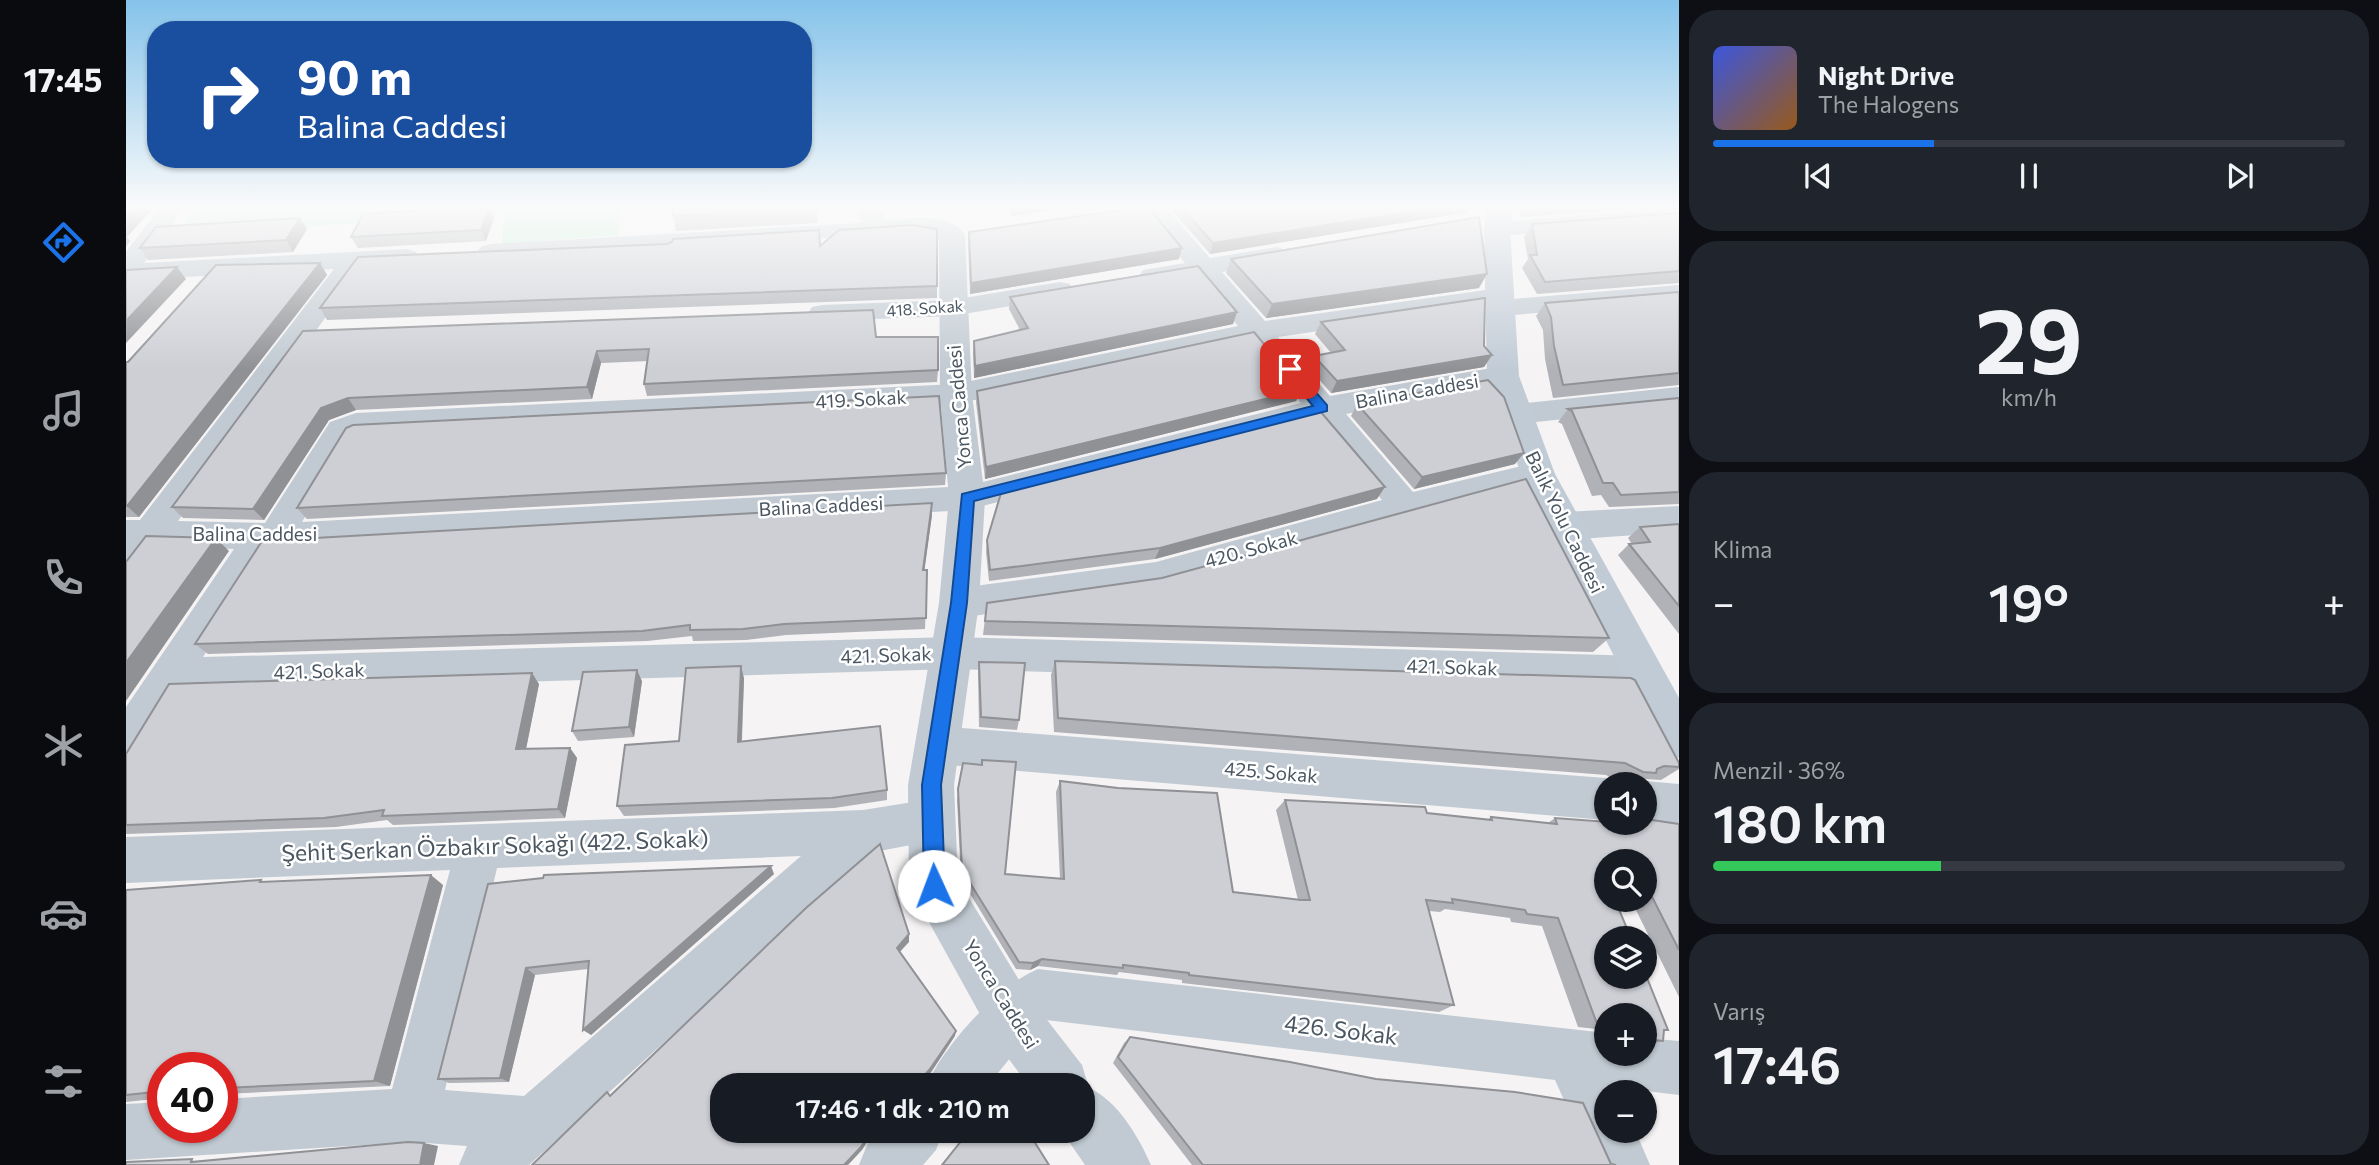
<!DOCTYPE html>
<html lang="tr">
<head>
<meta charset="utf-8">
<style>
	body { margin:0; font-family:Commissioner,sans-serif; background:#20242c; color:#f1f3f6; height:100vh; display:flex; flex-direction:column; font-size:26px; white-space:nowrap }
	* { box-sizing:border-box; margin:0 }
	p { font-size:23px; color:#9ea1a6 }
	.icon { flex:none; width:38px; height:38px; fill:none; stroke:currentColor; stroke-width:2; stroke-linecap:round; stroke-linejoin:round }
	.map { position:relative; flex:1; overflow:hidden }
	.drawer { display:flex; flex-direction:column; gap:10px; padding:10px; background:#0d0f14; width:700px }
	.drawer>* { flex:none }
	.hud { position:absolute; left:21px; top:21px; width:665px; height:147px; border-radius:28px; box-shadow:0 2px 5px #0004; background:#1a4fa0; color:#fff; overflow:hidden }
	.buttons { position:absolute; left:1468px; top:772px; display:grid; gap:14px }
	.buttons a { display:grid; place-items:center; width:63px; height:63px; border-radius:50%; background:#171b24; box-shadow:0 2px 5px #0004; font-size:35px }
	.speed { position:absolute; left:21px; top:1052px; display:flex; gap:14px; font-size:35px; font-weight:700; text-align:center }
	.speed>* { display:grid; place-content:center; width:91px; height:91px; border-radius:50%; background:#171b24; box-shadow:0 2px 5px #0004; line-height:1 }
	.speed .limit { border:10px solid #d22; background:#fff; color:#111 }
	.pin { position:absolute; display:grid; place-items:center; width:60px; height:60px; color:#fff; margin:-30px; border-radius:14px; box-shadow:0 4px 10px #0006 }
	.me { position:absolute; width:77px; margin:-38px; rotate:358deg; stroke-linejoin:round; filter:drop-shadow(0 0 5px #0008) }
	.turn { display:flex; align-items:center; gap:24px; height:147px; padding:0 35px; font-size:32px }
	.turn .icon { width:91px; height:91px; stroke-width:2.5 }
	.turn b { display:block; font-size:49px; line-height:60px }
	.big { font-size:52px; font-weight:600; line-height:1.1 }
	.drawer .widget { flex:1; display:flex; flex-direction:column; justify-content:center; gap:10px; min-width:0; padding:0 24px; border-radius:28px; background:#20242c }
	.drawer .dial { align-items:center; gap:0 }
	.dial b { font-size:91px; line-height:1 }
	.song { display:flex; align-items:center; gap:21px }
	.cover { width:84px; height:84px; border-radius:10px; background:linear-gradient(135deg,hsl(230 70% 55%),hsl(30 70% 35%)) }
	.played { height:7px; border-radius:4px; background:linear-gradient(90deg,#1a73e8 35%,#363941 35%) }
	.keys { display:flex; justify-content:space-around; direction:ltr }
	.heat { display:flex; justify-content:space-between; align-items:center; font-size:38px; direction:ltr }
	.charge { height:10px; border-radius:5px; background:linear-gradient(90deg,#34c759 36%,#363941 0) }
	.trip { position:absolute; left:584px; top:1073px; width:385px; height:70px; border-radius:28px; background:#171b24; box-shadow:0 2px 5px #0004; font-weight:600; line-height:70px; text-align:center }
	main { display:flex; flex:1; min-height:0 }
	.dock { display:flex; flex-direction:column; width:126px; justify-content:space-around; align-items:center; background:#090b0e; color:#9ea1a6 }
	.dock .icon { width:49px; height:49px }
	.dock .current { color:#1a73e8 }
	.dock b { font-size:32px; color:#f1f3f6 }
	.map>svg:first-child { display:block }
	.green { fill:#c3f1d5 }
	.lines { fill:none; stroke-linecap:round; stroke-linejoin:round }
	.minor { fill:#c1cad2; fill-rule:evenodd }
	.tertiary { fill:#c1cad2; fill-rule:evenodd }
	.secondary { fill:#c1cbd6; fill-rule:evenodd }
	.wall { fill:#b0b2b7 }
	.shaded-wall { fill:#909195 }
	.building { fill:#cdcfd5; stroke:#909195; stroke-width:2 }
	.route { fill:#1a73e8; stroke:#114b97; stroke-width:2 }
	.labels { text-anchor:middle; stroke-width:5; stroke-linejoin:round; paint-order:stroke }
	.far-street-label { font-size:16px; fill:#4a5661; stroke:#fff }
	.street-label { font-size:19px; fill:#4a5661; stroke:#fff }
	.near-street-label { font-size:23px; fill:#4a5661; stroke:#fff }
</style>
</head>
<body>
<main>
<nav class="dock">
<b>17:45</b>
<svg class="icon current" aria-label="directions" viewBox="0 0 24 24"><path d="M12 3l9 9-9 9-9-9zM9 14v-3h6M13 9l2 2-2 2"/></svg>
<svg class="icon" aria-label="music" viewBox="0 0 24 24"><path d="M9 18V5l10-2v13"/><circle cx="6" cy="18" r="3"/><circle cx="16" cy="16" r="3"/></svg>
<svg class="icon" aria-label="phone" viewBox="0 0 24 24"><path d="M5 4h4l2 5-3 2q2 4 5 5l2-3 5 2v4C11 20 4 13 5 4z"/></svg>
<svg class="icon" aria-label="climate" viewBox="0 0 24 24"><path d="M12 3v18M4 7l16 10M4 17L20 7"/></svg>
<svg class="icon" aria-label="car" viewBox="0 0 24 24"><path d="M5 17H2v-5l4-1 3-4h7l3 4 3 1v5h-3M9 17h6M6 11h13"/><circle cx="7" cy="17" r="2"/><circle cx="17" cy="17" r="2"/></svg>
<svg class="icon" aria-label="filters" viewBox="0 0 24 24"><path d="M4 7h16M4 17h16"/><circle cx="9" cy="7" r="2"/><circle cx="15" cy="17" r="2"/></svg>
</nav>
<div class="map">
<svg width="1553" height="1165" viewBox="0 0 1553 1165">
	<rect width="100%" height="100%" fill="#f5f3f3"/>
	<path class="green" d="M71,207H495L492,235L376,244L377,213L50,236Z"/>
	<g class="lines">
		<g class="minor">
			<path d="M34,207H59L18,263L281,249L290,252L294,257L290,262L236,267L52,521L139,523L204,422L230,413L830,384L1112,326L1071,276L1026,284L1017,282L1013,276L1017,270L1059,263L1015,207H1039L1084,258L1151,247L1160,250L1164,255L1160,260L1096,272L1139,321L1374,288L1384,290L1388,296L1386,299L1553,285V301L1375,316L1365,314L1361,308L1363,306L1152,337L1204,396L1377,366L1388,369L1392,376L1388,383L1220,414L1287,492L1412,462L1424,466L1429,474L1424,482L1412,486L1280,519L1030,590L833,618L820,614L814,603L820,592L833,588L1030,562L1256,500L1189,420L841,510L145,550L77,657L827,637L1516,656L1530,661L1536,673L1530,685L1516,690L827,669L55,692L15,755L0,761V707L108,549L33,547L13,575L0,579V520H14L208,269L0,280V252ZM1124,341L1175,403L841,486L176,522L226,438L234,434L830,404Z"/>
			<path d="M1553,208V222L1371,236L1362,234L1359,229L1362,224L1371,222Z"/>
			<path d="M750,222L759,224L762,229L759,234L364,260L355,257L351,252L355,247L364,244Z"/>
			<path d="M934,282L944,284L947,290L944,296L826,316L696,321L686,319L682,313L686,307L696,305L826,300Z"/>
			<path d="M1553,387V407L1390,424L1379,421L1374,414L1379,407L1390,404Z"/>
			<path d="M810,726L1480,778L1495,784H1480V820L810,764L795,759L789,745L795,731Z"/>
			<path d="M1519,781L1553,784V826L1518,822L1519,784H1512Z"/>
			<path d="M806,799L822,805L828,820L822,835L806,841L748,852L403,1165H333L341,1146L286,1142L0,1160V1104L37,1102V1127H96V1099L266,1089L324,870L0,883V837L737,810ZM675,856L398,1096L319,1090L371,868Z"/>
			<path d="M912,969L1480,1033V1054H1519V1038L1553,1041V1095L1488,1087L1490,1092H1480V1130H1509L1524,1165H1467L1429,1080L920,1020L903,1035L862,1085H801C817,1046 873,985 912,969Z"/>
			<path d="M753,1130H817L810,1150L797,1165H733L741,1145Z"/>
		</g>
		<g class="tertiary">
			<path d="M729,207H754L759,220C784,219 823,211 839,235L846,394L859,498L853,603L828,785L832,880L904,998L956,1065L963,1088C991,1100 1013,1137 1025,1165H959L935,1130H957V1085H902L866,1036L783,886L782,785L813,603L823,498L814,394L813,239C789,228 765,241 741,235Z"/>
			<path d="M1553,506V532L1438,540L1425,536L1420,526L1425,516L1438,512Z"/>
		</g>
		<path class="secondary" d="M1361,207H1387L1384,229L1393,376L1429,474L1553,698V758L1537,752L1395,474L1374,414L1361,376L1358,229Z"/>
	</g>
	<g class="wall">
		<path d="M691,207L692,223L550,231L547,216Z"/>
		<path d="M1043,207H1345L1342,212L1084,254Z"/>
		<path d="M1393,207H1527L1395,217Z"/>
		<path d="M1553,213V283L1411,294L1396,268L1402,259L1398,237L1406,224Z"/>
		<path d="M368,218L360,241L232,248L225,237Z"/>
		<path d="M181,229L167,252L22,260L14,248Z"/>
		<path d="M843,232L1053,259L844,294L842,243Z"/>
		<path d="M694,246L811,286V298L201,320L194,308Z"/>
		<path d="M1105,259L1353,288L1140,318L1100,273Z"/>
		<path d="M194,263L201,275L13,517H0V362Z"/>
		<path d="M1553,292V385L1427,398L1419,359L1417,330L1410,316L1419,303Z"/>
		<path d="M884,297L1111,312L1107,324L848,378L847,353L848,341L894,330L883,309Z"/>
		<path d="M1195,322L1358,346L1366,355L1358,367L1205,393L1183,368L1188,356L1205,353L1189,334Z"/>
		<path d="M177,331L750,337L812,370L811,382L521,396L518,384L522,361L475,363L466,399L230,410L203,420L138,520L57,518L46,507Z"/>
		<path d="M1176,390L1170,401L859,479L850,402L851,391Z"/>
		<path d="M1553,398V504L1483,507L1475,495L1466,496L1436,424L1432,422L1442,409Z"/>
		<path d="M1231,404L1389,464L1288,489L1225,416Z"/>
		<path d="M820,473L819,485L181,519L171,508Z"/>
		<path d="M1251,499L1029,559L863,581L860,552L861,540Z"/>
		<path d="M806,515L798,570H801L799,629L660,635L620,640L567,641L566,636L521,641L82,654L69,644Z"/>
		<path d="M1553,524V634L1492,555L1503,544H1506L1502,538L1514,527Z"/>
		<path d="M861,603L1483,638L1467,652L857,635Z"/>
		<path d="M929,661L1553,763V769L1535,780L1520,779L1512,784H1497L1480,775L928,732L925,675Z"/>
		<path d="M853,662L893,720L891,730L853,727L852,672Z"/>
		<path d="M618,678L616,742L761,790V800L708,808L498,816L491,806L553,741Z"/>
		<path d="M516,681L508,737L452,741L446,731Z"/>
		<path d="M413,684L400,749L444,748L451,758L439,818L267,825L261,820L210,827L0,834V754Z"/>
		<path d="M856,760L879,874L934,879L930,792L934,781L1107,892L1172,900L1150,810L1159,800L1361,820L1365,817L1422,823L1429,818L1480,822L1553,824V997L1505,900H1519V861H1480V900L1542,1030L1537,1031V1041L1519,1046V1015H1480V1032V1030L1452,1027L1416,926L1385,922L1384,918L1319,909L1314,912L1303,911L1328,1005L1313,1012L1056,983V980L993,972L991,975L912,966L904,970L890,969L835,879L831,800L837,763L855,765Z"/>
		<path d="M648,874L465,1035L462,969L409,975L383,1082L323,1083L312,1079L417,878Z"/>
		<path d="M135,880L138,882L317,885L264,1086L96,1094V1068H37V1098L0,1102V890Z"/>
		<path d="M1004,1037L1485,1164L1490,1165H1066L987,1063L998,1043Z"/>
	</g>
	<g class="shaded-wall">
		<path d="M9,207H28L1,237L4,241L0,247V217Z"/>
		<path d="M363,207L368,218L360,241L355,230Z"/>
		<path d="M886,207H951L885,216Z"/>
		<path d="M1313,207H1345L1342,212L1084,254L1087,243Z"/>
		<path d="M174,218L181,229L167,252L160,240Z"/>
		<path d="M1056,248L1053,259L844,294L845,283Z"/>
		<path d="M194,263L201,275L13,517L1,506Z"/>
		<path d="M51,267L60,279L0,343V321Z"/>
		<path d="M1361,274L1353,288L1140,318L1146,304Z"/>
		<path d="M1111,312L1107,324L848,378L849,366Z"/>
		<path d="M471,351L475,363L466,399L461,387Z"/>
		<path d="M1366,355L1358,367L1205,393L1211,381Z"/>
		<path d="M1176,390L1170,401L859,479L860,467Z"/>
		<path d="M222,398L230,410L203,420L138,520L127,509L195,408Z"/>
		<path d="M1398,453L1389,464L1288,489L1296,477Z"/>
		<path d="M1259,487L1251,499L1029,559L1034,548Z"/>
		<path d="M806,503V515L797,581V570Z"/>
		<path d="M90,538L103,551L0,701V663Z"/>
		<path d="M615,666L618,678L615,753L612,742Z"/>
		<path d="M511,670L516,681L508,737L503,727Z"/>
		<path d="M406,673L413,684L398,759L390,749Z"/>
		<path d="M444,748L451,758L439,818L432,809Z"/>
		<path d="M645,866L648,874L465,1035L457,1030Z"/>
		<path d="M305,875L317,885L264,1086L248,1081Z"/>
		<path d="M783,934V942L771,955V948Z"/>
		<path d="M916,959L912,966L904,970L907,963Z"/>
		<path d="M400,968L409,975L383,1082L374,1078Z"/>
		<path d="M830,1031L829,1036L804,1074L794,1085H790Z"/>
		<path d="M746,1130H749L736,1150L722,1165H718Z"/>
		<path d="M298,1143L312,1146L308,1165H294Z"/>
	</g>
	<g class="building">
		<path d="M0,207H9L0,217Z"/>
		<path d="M349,207H363L355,230L225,237L237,214Z"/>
		<path d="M547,207H691V208L547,216Z"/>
		<path d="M1016,207H1022L1056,248L845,283L843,232Z"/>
		<path d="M1055,207H1313L1087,243Z"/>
		<path d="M1553,213V271L1419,282L1404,255H1411L1406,224Z"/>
		<path d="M1353,217L1361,274L1146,304L1105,259Z"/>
		<path d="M174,218L160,240L14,248L30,227Z"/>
		<path d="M786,225L811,229V286L194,308L232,257L541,244L546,242L547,239L693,230L694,246L713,230Z"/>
		<path d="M194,263L1,506H0V362H2L90,265Z"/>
		<path d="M1072,266L1111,312L849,366L848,341L902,328L884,297Z"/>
		<path d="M51,267L0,321V270Z"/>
		<path d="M1553,292V373L1437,385L1428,346L1425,317L1419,303Z"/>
		<path d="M1359,298L1358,346L1366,355L1211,381L1188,356L1219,350L1195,322Z"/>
		<path d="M747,310L750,337H812V370L518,384L523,349L471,351L461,387L222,398L195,408L127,509L46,507L177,331Z"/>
		<path d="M1128,332L1176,390L860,467L851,391Z"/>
		<path d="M1362,380L1378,397L1398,453L1296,477L1231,404Z"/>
		<path d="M813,396L820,473L171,508L220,428L227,425Z"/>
		<path d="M1553,398V492L1495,495L1487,483H1477L1446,411L1442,409Z"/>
		<path d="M1194,411L1259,487L1034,548L864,570L861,540L875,493Z"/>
		<path d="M1400,479L1483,638L859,621L861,603L1036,578Z"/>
		<path d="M806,503L797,570H801L800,618L658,624L617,629L564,630V625L516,631L69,644L136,541Z"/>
		<path d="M1553,524V606L1503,544L1524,542L1514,527Z"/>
		<path d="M20,536L90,538L0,663V562Z"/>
		<path d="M929,661L1505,678L1509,680L1553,763V767L1538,766L1531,769L1530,773L1517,772L1499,763L932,718Z"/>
		<path d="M853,662L899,663L893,720L855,717Z"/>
		<path d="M615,666L612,742L754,726L761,790L706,798L491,806L499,745L553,741L560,668Z"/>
		<path d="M511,670L503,727L446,731L457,672Z"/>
		<path d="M406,673L390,749L444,748L432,809L256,816L258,810L198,818L0,825V754L43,684Z"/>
		<path d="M856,760L890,762L879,874L938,879L934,781L992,788L1091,793L1107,892L1175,900H1184L1159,800L1299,807L1301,813L1366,820L1365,817L1431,824L1429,818L1496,823L1519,822V819L1553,824V950L1519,883V861H1480V900H1489L1505,938H1480V976H1519V973L1542,1030H1538L1537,1041L1519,1039V1015H1480V1022L1470,1021L1432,918L1401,914L1399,910L1326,899L1327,903L1300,900L1328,1005L1063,975V973L997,965V968L916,959L907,963L893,962L836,870L832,789L837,763L856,765Z"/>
		<path d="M754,844L783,934L771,948L830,1031L804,1069L790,1085H597V1130H746L735,1147L718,1165H406L481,1092L484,1096L680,908Z"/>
		<path d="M645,866L457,1030L463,961L400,968L374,1078L312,1079L362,884L417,878L418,875Z"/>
		<path d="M305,875L248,1081L96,1088V1068H37V1091L0,1095V890L135,880L134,882Z"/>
		<path d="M1004,1037L1164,1062L1250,1079L1389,1092L1457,1103L1485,1164L1490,1165H1077L992,1057Z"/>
		<path d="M844,1130H901L923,1165H816Z"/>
		<path d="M282,1142L298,1143L294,1165H0V1162L66,1159L65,1162Z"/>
	</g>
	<linearGradient id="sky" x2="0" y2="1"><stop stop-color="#85c3ea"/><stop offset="0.56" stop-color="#fafafa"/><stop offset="1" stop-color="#fafafa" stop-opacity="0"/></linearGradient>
	<rect width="1553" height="370" fill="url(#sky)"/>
	<path class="route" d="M1164,365L1168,367L1201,405V411L848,501L841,603L815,785L819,886L816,894L808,897L801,894L798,886L796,785L825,603L836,494L1187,406L1157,369Z"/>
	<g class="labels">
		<g class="far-street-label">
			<text transform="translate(799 308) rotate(-4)" y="6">418. Sokak</text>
		</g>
		<g class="street-label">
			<text transform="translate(1291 391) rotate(-10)" y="7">Balina Caddesi</text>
			<text transform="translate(735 399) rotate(-3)" y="7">419. Sokak</text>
			<text transform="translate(833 407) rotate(-95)" y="7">Yonca Caddesi</text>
			<text transform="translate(695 506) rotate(-3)" y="7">Balina Caddesi</text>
			<text transform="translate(1439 522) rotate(64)" y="7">Balık Yolu Caddesi</text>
			<text x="129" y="541">Balina Caddesi</text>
			<text transform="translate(1125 549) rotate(-15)" y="7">420. Sokak</text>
			<text transform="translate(760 655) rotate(-2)" y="7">421. Sokak</text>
			<text transform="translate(1326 667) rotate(2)" y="7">421. Sokak</text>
			<text transform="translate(193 671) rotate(-2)" y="7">421. Sokak</text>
			<text transform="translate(1145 772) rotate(5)" y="7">425. Sokak</text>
			<text transform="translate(875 994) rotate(58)" y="7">Yonca Caddesi</text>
		</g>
		<g class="near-street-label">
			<text transform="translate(369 846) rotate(-2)" y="8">Şehit Serkan Özbakır Sokağı (422. Sokak)</text>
			<text transform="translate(1215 1030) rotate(7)" y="8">426. Sokak</text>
		</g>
	</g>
</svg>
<div class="buttons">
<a><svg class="icon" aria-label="sound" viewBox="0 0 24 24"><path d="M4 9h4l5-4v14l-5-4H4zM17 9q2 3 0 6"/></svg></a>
<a><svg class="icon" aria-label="search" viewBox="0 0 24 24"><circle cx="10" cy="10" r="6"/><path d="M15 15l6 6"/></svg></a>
<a><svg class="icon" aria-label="layers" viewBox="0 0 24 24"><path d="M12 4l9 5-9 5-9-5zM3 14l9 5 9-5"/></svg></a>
<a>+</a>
<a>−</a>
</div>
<div class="speed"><div class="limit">40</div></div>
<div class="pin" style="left:1164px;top:369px;background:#d93025"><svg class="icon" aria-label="arrive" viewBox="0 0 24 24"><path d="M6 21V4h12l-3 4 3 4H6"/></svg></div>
<svg class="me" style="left:808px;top:886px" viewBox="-20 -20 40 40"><circle r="19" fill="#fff"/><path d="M0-13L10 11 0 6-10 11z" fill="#1a73e8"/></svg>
<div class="trip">17:46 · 1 dk · 210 m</div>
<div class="hud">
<div class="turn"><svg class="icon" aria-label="right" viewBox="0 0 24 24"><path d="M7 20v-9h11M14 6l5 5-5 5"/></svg><div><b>90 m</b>Balina Caddesi</div></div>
</div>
</div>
<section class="drawer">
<div class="widget">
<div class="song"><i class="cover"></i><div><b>Night Drive</b><p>The Halogens</p></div></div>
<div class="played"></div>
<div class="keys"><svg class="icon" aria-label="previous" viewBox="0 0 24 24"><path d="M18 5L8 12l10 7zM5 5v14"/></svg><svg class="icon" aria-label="pause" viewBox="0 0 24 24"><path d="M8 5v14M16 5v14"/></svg><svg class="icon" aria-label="next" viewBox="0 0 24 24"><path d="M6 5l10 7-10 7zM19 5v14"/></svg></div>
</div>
<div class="widget dial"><b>29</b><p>km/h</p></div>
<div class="widget"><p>Klima</p>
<div class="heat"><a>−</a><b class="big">19°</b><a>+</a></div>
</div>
<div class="widget"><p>Menzil · 36%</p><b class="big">180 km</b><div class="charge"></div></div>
<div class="widget"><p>Varış</p><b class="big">17:46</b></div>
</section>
</main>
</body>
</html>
